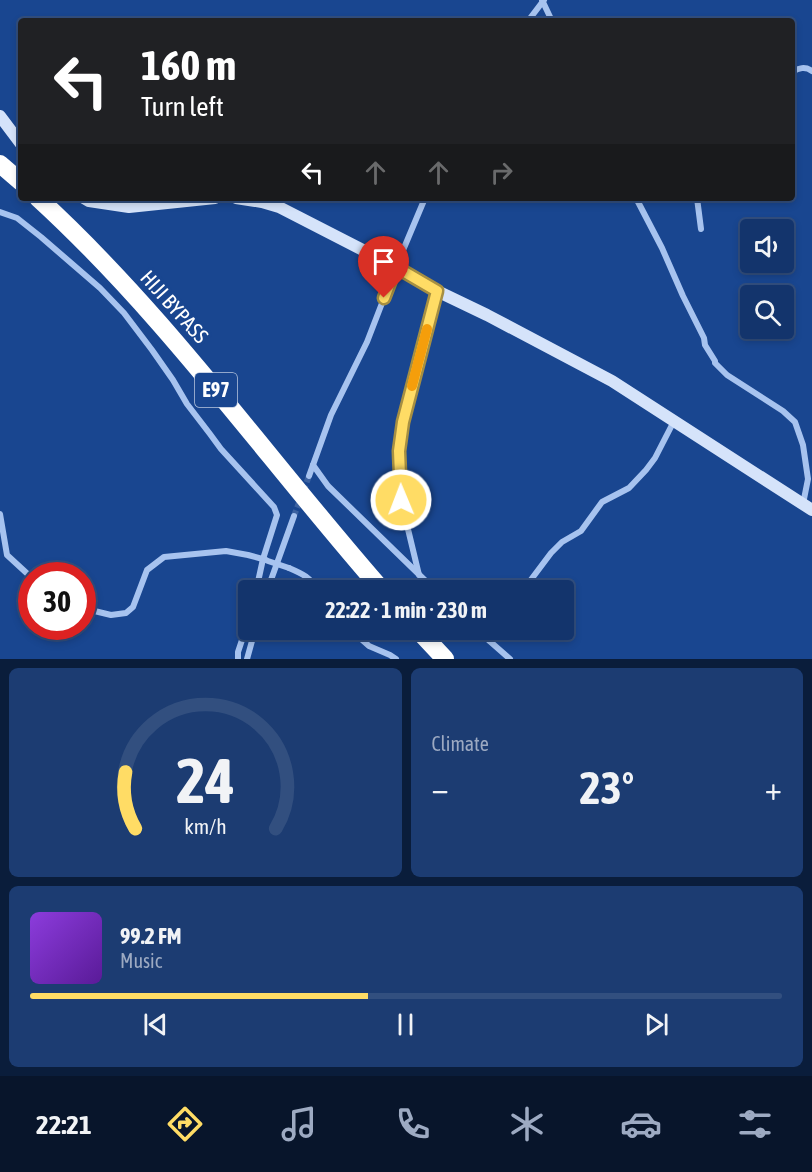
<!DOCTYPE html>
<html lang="en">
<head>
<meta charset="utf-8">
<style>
	body { margin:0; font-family:"Asap Condensed",sans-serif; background:#1c3c72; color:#f1f3f6; height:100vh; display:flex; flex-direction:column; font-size:22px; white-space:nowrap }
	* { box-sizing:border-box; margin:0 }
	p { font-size:20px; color:#9daac2 }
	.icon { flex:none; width:33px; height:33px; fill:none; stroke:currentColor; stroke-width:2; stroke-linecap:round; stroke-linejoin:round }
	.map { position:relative; height:659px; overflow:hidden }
	.sheet { display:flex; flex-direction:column; gap:9px; padding:9px; background:#0a1d3b; flex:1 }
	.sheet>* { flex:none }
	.hud { position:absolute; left:18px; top:18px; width:777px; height:183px; border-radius:6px; box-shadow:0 3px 9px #0003,0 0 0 2px #324f7f; background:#202124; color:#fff; overflow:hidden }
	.buttons { position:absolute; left:740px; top:219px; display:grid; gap:12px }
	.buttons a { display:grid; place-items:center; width:54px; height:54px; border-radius:6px; background:#13346c; box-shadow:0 3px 9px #0003,0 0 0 2px #324f7f; font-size:30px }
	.speed { position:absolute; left:18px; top:562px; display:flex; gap:12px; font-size:30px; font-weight:700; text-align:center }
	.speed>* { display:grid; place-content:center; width:78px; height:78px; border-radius:50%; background:#13346c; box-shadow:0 3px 9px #0003,0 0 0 2px #324f7f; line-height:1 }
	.speed .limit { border:9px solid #d22; background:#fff; color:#111 }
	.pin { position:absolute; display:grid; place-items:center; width:51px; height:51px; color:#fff; margin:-62px -26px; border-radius:50% 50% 50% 0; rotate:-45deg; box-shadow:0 0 6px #0007 }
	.pin .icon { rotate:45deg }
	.me { position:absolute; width:66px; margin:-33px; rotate:359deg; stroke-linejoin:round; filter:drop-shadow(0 0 4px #0008) }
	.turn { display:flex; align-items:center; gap:21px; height:126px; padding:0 24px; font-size:27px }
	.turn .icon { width:78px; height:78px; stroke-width:2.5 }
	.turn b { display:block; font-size:42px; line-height:51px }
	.lanes { display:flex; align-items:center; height:57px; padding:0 24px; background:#0003; justify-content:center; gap:30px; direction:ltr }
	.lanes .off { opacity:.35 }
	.big { font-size:45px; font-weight:700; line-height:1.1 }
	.sheet .widget { flex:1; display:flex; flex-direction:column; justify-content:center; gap:9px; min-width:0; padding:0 21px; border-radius:9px; background:#1c3c72 }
	.sheet .dial { align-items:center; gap:0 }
	.dial svg { height:156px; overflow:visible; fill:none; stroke:#324f7f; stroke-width:7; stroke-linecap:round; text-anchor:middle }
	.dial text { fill:#f1f3f6; stroke:none }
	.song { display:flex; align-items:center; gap:18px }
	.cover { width:72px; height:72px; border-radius:9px; background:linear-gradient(135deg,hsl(270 70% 55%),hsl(270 70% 35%)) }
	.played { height:6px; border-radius:3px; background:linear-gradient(90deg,#ffdc65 45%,#324f7f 45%) }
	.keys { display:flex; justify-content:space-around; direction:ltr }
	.heat { display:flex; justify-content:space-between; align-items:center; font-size:33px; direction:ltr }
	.sheet .tiles { flex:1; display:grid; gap:9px; grid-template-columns:1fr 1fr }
	.widget:last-child { grid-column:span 2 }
	.trip { position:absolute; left:238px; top:580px; width:336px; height:60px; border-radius:6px; background:#13346c; box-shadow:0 3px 9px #0003,0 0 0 2px #324f7f; font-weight:700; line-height:60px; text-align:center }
	.tab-bar { display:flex; height:96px; justify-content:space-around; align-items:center; background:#08152b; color:#9daac2 }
	.tab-bar .icon { width:42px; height:42px }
	.tab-bar .current { color:#ffdc65 }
	.tab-bar b { font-size:27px; color:#f1f3f6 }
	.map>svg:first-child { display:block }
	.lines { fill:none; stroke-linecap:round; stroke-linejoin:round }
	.street-tunnel { stroke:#3c62a1; stroke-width:6; stroke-dasharray:6 3; stroke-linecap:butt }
	.street { stroke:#a7c3ef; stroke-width:6 }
	.secondary { stroke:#d5e3fa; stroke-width:12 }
	.highway { stroke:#fff; stroke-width:18 }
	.street-bridge { stroke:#a7c3ef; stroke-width:6 }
	.route-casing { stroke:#a68f42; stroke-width:15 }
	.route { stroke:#ffdc65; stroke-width:10 }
	.slow { stroke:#f59e0b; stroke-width:10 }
	.labels { text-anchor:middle; stroke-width:6; stroke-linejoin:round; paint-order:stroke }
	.shield { fill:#194690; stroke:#bac8de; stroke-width:1.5 }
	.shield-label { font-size:20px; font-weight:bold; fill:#fff }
	.street-label { font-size:21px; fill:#fff; stroke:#194690 }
</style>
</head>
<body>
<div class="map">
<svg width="812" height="659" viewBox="0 0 812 659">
	<rect width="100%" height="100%" fill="#194690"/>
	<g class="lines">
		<path class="street-tunnel" d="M294,516L309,476"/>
		<g class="street">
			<path d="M542,0L552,21"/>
			<path d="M528,21L544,0"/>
			<path d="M792,72C799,68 805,66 812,71"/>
			<path d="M636,198L662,248L683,296L704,338L705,345L715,361V363L727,375L783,411L795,422L803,445L808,479L803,504"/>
			<path d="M697,198L701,229"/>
			<path d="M0,212L17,218L41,237L100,288L124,313L152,350L173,380L187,404L210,434L221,449L274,507L277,515L263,559L256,591"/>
			<path d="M313,465L328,486L436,591"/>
			<path d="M309,476L331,415L367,342L396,267L425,198"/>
			<path d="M0,514L7,555L32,578"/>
			<path d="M289,568C303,574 310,577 318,591"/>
			<path d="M419,575L401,500L399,451L403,422L437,291"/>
			<path d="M267,591L294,516"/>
			<path d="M521,591L530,581L551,553L562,542L581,531L602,502L629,488L646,470L655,458L674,421"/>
			<path d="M82,608L111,615L126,613L133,607L147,570L164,557L226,551L248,555L266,560"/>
			<path d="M351,630L369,646L390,655L396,659"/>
			<path d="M477,630L510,659"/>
			<path d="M490,641L494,630"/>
			<path d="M238,659V652L249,619"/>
			<path d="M247,659L255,630"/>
		</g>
		<g class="secondary">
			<path d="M0,116L21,144"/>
			<path d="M84,198L89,201L129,207L215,198"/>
			<path d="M236,198L262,202L279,207L396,267L437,291L487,315L612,381L812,510"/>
		</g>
		<g class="highway">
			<path d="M0,164L21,182"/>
			<path d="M38,198C167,316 268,460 383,591"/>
			<path d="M418,630L445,659"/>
		</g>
		<path class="street-bridge" d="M268,561L289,568"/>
	</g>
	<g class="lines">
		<g class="route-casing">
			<path id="route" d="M384,298L396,267L437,291L403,422L399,451L401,500"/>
		</g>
		<use href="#route" class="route"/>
		<path class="slow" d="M412,386L427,329"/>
	</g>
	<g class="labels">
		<rect class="shield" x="195" y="373" width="42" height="34" rx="4.5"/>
		<g class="shield-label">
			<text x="216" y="397">E97</text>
		</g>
		<g class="street-label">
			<text transform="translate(174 307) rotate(48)" y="7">HIJI BYPASS</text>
		</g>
	</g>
</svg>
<div class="buttons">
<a><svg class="icon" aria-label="sound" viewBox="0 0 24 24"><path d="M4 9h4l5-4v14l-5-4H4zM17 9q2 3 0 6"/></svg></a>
<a><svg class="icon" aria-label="search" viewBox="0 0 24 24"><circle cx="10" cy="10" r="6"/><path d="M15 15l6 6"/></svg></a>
</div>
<div class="speed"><div class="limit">30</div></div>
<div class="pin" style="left:384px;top:298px;background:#d93025"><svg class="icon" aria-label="arrive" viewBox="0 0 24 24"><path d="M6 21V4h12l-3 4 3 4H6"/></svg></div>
<svg class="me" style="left:401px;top:500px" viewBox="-20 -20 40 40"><circle r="17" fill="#ffdc65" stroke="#fff" stroke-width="3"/><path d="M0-11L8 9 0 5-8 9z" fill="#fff"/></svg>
<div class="trip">22:22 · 1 min · 230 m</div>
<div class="hud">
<div class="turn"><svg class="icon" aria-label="left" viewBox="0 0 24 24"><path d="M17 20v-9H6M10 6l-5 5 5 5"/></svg><div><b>160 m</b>Turn left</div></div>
<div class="lanes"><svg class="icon" aria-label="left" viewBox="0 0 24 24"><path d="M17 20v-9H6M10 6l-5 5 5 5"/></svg><svg class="icon off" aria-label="ahead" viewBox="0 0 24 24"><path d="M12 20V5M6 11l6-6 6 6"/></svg><svg class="icon off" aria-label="ahead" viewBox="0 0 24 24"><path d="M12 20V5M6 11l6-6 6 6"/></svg><svg class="icon off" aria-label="right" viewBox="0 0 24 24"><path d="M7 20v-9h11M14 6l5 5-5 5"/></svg></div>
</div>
</div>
<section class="sheet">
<div class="tiles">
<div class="widget dial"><svg viewBox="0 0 100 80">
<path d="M14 69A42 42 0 1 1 86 69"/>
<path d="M14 69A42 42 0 0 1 9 40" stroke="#ffdc65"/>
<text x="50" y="56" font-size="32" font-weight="700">24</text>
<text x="50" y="72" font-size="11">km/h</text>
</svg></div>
<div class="widget"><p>Climate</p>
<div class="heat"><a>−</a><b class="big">23°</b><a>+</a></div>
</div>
<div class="widget">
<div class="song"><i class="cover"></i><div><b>99.2 FM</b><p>Music</p></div></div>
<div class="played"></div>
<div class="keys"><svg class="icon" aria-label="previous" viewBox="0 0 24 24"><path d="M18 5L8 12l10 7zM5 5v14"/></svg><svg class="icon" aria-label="pause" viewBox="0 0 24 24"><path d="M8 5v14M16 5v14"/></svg><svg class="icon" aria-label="next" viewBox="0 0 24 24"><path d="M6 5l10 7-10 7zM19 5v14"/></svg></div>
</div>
</div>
</section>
<nav class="tab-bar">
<b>22:21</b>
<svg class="icon current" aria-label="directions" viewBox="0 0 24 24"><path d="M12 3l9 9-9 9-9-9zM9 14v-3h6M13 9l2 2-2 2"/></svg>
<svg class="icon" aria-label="music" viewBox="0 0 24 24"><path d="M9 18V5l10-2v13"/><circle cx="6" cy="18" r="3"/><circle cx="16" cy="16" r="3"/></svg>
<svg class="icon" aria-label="phone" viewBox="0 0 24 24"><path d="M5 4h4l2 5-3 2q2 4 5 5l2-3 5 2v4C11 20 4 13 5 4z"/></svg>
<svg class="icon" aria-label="climate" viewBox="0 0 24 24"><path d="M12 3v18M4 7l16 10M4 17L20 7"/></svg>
<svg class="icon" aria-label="car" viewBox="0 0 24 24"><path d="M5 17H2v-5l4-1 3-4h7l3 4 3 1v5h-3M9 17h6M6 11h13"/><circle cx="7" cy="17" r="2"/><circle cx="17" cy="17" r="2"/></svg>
<svg class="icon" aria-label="filters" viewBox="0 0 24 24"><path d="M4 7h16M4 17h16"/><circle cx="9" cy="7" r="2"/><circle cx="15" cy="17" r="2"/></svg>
</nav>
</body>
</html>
